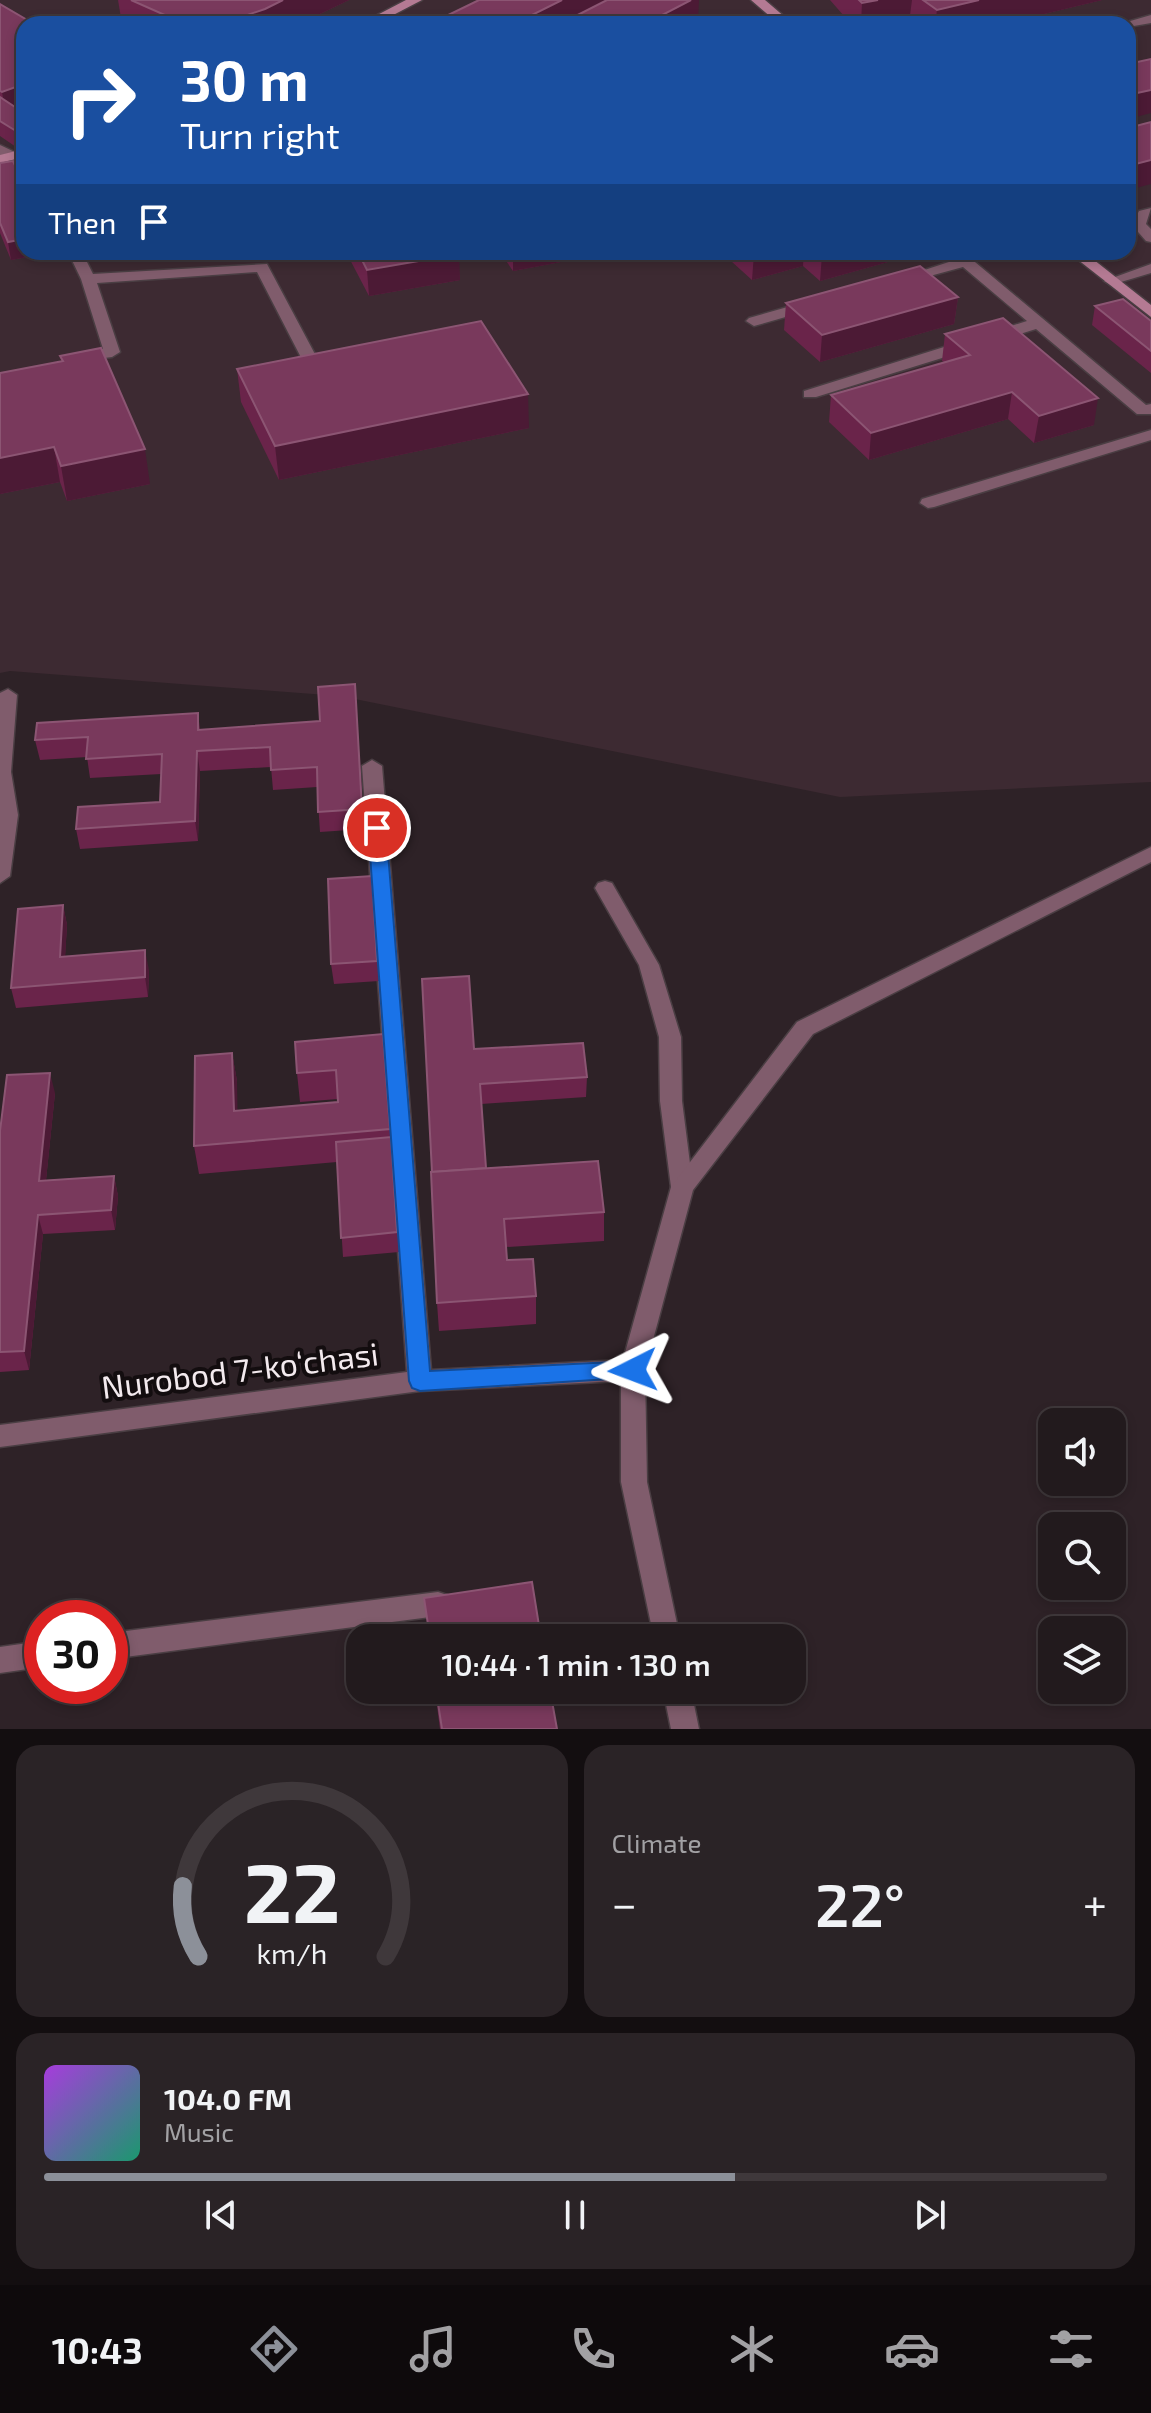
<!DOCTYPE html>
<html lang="en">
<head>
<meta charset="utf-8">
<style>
	body { margin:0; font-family:"Exo 2",sans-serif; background:#2a2326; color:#f1f3f6; height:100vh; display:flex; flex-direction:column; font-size:30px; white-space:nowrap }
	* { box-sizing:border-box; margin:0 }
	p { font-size:26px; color:#a2a1a4 }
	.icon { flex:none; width:44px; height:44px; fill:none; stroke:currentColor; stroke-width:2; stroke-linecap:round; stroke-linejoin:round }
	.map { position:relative; height:1729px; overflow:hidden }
	.side { display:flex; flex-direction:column; gap:16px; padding:16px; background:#130e10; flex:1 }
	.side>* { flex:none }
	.hud { position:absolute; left:16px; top:16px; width:1120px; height:244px; border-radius:24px; box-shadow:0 4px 12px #0003,0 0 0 2px #3f383b; background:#1a4fa0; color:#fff; overflow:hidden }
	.buttons { position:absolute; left:1038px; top:1408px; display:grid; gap:16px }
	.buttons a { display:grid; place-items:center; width:88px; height:88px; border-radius:16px; background:#221a1d; box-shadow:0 4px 12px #0003,0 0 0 2px #3f383b; font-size:40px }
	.speed { position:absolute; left:24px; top:1600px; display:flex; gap:16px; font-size:40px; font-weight:700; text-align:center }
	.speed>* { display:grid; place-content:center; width:104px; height:104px; border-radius:50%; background:#221a1d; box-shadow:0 4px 12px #0003,0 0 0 2px #3f383b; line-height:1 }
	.speed .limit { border:12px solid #d22; background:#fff; color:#111 }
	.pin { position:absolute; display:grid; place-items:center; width:68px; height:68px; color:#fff; margin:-34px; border:4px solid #fff; border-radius:50%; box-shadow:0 2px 8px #0007 }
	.me { position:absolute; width:88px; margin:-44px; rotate:267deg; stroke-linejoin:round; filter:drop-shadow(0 0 6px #0008) }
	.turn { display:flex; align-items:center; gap:28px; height:168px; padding:0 32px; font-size:36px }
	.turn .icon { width:104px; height:104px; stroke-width:2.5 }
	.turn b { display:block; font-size:56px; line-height:68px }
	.then { display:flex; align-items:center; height:76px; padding:0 32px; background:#0003; gap:16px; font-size:30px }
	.big { font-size:60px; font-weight:600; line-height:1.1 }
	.side .widget { flex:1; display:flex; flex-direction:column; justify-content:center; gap:12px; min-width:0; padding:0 28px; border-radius:24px; background:#2a2326 }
	.side .dial { align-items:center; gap:0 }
	.dial svg { height:208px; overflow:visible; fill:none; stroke:#3f383b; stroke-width:7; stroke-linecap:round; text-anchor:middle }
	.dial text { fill:#f1f3f6; stroke:none }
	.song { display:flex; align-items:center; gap:24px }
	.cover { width:96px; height:96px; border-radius:12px; background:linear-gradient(135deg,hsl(280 70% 55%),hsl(160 70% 35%)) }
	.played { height:8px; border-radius:4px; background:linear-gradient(90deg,#8c9099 65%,#3f383b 65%) }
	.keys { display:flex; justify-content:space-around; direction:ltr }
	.heat { display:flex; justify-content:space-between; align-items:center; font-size:44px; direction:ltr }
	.side .tiles { flex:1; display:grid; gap:16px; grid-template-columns:1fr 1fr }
	.widget:last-child { grid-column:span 2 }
	.trip { position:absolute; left:346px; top:1624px; width:460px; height:80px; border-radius:24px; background:#221a1d; box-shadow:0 4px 12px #0003,0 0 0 2px #3f383b; font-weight:600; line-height:80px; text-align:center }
	.dock { display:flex; height:128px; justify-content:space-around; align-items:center; background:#0e0a0c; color:#a2a1a4 }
	.dock .icon { width:56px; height:56px }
	.dock .on { color:#8c9099 }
	.dock b { font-size:36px; color:#f1f3f6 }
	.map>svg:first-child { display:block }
	.built { fill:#3d2a32; fill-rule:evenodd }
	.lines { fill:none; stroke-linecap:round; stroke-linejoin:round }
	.lane-casing { stroke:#4a3e43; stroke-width:3 }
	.street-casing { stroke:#4a3e43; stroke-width:3 }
	.secondary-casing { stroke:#4a3e43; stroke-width:3 }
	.lane { fill:#805c6c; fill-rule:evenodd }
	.street { fill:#805c6c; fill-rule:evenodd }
	.secondary { fill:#b47a93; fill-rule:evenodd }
	.wall { fill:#6a244a }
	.shaded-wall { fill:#4c1a35 }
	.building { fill:#79395c; stroke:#8c5573; stroke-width:2 }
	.route { fill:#1a73e8; stroke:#114b97; stroke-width:2 }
	.labels { text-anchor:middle; stroke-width:8; stroke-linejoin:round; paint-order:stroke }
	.near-street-label { font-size:32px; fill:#f3eaee; stroke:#130d0f }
</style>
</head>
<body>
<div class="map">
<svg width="1151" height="1729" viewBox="0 0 1151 1729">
	<rect width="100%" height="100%" fill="#2e2227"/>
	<path class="built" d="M0,0H1151V782L840,797L340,696L10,671L0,673ZM24,24H1128V252H24Z"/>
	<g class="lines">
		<g class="lane-casing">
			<g id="lane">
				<path d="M1151,15V23L1128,27V24H1120Z"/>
				<path d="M0,145L17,153V159L0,155Z"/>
				<path d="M1151,208L1146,224L1151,229V242L1146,241L1132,225L1139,211Z"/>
				<path d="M68,252H82L93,274L267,264L325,373L317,378L309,373L257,272L97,283L120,352L112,357L72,362V356L103,349L81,279Z"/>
				<path d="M947,252H963L1146,405L1151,404V414H1137L1036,329L816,397H804V391L1027,321L963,267L904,283L897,279L955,260Z"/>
				<path d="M1151,264V273L1111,285L1104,281Z"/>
				<path d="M812,300L820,305L817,308L754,326L746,321L749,318Z"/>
				<path d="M1151,430V440L934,507L928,508L920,503L922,499Z"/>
				<path d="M605,881L612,883L659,965L681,1037L682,1101L693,1187L690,1193L682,1196L674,1193L671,1187L660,1101L659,1037L639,965L595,888L598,883Z"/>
			</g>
		</g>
		<g class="street-casing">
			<g id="street">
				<path d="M8,689L17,695L11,772L18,815L10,876L0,883V693Z"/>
				<path d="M372,760L382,766L431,1370L623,1360L671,1187L797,1022L1151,847V862L813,1034L693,1190L645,1370L647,1482L680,1638H654L621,1482V1381L420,1391L0,1447V1425L407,1372L362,766Z"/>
				<path d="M438,1592L447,1595L451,1604L447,1613L438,1616L110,1659V1633Z"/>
				<path d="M42,1641V1667L0,1673V1647Z"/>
				<path d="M663,1690H691L699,1729H671Z"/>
			</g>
		</g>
		<g class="secondary-casing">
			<g id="secondary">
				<path d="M406,0H422L376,24H360Z"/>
				<path d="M751,0H765L793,24H779Z"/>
				<path d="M24,149V157L0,163V155Z"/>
				<path d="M1068,252H1084L1151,305V317Z"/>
			</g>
		</g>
		<use href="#lane" class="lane"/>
		<use href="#street" class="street"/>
		<use href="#secondary" class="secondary"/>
	</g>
	<g class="wall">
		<path d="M118,0H349L299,24H122Z"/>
		<path d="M830,0H1102L1002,24H911L909,23H908L909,24H851Z"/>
		<path d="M0,4L24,24V147L19,149L0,136Z"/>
		<path d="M0,163L49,253L11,260L0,233Z"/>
		<path d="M346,252H457L460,280L369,296Z"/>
		<path d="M500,252H614L513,271Z"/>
		<path d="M721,252H920V253L820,281L803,266L752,280Z"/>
		<path d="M958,297L954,324L820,362L784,330L786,303Z"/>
		<path d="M1095,306L1151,321V373L1092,325Z"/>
		<path d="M945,334L1094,425L1034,443L1008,419L869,460L829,422L831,395L944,362L942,361Z"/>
		<path d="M60,356L150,484L67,501L60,482L0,494L61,361Z"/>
		<path d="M237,369L529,428L279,480L241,402Z"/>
		<path d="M355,684L364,829L320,832L317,787L273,790L271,767L200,771L198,841L80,849L76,829L160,802L161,774L90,778L87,757L40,760L35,740L198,713L200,730L320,721Z"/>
		<path d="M374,896L379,981L334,984L331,964Z"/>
		<path d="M63,905L67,925L65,956L149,970L148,997L16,1008L11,988Z"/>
		<path d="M383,1034L399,1252L343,1257L337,1162L199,1174L194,1146L232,1053L237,1081V1111L338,1102V1099L300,1102L297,1073Z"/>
		<path d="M474,1049L587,1077L586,1097L481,1104L486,1168L604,1212V1241L506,1247L507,1260L536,1296V1324L439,1331L437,1303Z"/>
		<path d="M55,1093L46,1180L114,1176L118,1196L115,1230L43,1234L29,1370L0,1372V1131Z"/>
		<path d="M435,1690H550L557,1729H440Z"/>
	</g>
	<g class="shaded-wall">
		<path d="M283,0H349L299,24H221Z"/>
		<path d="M562,0H609L562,24H514Z"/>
		<path d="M691,0H699L698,20L690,24H645Z"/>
		<path d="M878,0H912L909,23L903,24H861L862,3Z"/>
		<path d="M979,0H1102L1002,24H935L937,10Z"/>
		<path d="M24,84V98L18,94L21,112L6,117L2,92Z"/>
		<path d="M1151,90V113L1128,119V95Z"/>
		<path d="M24,128V147L19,149L16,131Z"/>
		<path d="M1151,160V184L1128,190V166Z"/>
		<path d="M24,239V252H49V253L11,260L8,242Z"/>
		<path d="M513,252H614L513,271Z"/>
		<path d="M761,252H804L803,266L752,280L754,254Z"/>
		<path d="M831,252H920V253L820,281L822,255Z"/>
		<path d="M459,254L460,280L369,296L367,270Z"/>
		<path d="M958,297L954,324L820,362L822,335Z"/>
		<path d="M1012,392L1008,419L869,460L871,433Z"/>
		<path d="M528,394L529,428L279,480L275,446Z"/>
		<path d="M1098,398L1094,425L1034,443L1039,416Z"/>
		<path d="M54,447L60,482L0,494V458Z"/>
		<path d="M145,449L150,484L67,501L61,466Z"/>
		<path d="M197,751L200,771L198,841L195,821Z"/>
		<path d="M63,905L67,925L64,977L60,957Z"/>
		<path d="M145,950L149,970L148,997L145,977Z"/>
		<path d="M232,1053L237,1081L238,1139L234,1111Z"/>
		<path d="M50,1073L55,1093L44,1200L39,1181Z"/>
		<path d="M114,1176L118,1196L115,1230L111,1210Z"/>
		<path d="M38,1215L43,1234L29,1370L24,1351Z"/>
	</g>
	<g class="building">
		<path d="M131,0H283L265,9L221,24H185Z"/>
		<path d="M479,0H562L514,24H444L436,21Z"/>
		<path d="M607,0H691L645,24H560Z"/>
		<path d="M859,0H878L862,3Z"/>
		<path d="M923,0H979L937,10Z"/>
		<path d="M0,4L34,24H24V84L2,92L0,91Z"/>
		<path d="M899,16L909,24H864Z"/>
		<path d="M1151,59V90L1128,95V64Z"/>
		<path d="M0,97L24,113V128L16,131L0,121Z"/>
		<path d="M1151,122V160L1128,166V128Z"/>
		<path d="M13,161L24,185V239L8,242L0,223V163Z"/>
		<path d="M358,252H457L459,254L367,270Z"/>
		<path d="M920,266L958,297L822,335L786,303Z"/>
		<path d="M1123,299L1151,321V351L1095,306Z"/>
		<path d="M1003,318L1098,398L1039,416L1012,392L871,433L831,395L970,355L945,334Z"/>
		<path d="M481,321L528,394L275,446L237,369Z"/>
		<path d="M101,348L145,449L61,466L54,447L0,458V373L63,361L60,356Z"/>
		<path d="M355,684L362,809L318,812L317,767L271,770L270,747L197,751L195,821L76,829L78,807L160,802L162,754L86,759L88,737L35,740L37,723L198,713V730L320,721L318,687Z"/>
		<path d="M372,876L377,961L331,964L328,879Z"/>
		<path d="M63,905L60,957L145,950V977L11,988L18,909Z"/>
		<path d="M469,976L474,1049L583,1043L587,1077L480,1084L486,1168L432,1172L422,979Z"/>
		<path d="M383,1034L390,1129L194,1146L195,1056L232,1053L234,1111L338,1102L336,1070L297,1073L295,1042Z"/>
		<path d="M50,1073L39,1181L114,1176L111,1210L38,1215L24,1351L0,1352V1131L7,1075Z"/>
		<path d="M391,1137L397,1232L341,1238L336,1142Z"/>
		<path d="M598,1161L604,1212L504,1219L507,1260L533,1259L536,1296L437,1303L431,1172Z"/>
		<path d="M532,1582L541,1638H430L424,1598Z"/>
		<path d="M436,1690H550L557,1729H442Z"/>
	</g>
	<path class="route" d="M377,822L386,828L430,1371L633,1361L641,1364L644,1370L641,1377L420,1391L412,1388L409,1381L368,828Z"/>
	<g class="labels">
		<g class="near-street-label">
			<text transform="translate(240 1371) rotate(-7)" y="11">Nurobod 7-ko‘chasi</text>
		</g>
	</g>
</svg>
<div class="buttons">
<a><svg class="icon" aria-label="sound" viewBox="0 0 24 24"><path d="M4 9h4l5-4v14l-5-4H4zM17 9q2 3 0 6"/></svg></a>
<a><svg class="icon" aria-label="search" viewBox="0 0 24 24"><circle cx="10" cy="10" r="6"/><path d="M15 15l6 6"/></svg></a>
<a><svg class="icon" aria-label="layers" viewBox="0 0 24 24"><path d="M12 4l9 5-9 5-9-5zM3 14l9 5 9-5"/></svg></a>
</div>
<div class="speed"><div class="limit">30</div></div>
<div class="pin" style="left:377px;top:828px;background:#d93025"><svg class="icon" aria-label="arrive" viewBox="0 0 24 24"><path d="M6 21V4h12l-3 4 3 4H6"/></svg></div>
<svg class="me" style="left:633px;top:1370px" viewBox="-20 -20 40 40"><path d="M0-17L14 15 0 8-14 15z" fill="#1a73e8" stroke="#fff" stroke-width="4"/></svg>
<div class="trip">10:44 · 1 min · 130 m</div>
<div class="hud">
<div class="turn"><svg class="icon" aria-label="right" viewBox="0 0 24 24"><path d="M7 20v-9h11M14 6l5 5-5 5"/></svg><div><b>30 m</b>Turn right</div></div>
<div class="then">Then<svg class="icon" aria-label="arrive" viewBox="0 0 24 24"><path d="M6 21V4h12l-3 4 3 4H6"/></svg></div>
</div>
</div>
<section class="side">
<div class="tiles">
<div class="widget dial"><svg viewBox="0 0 100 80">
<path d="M14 69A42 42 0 1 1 86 69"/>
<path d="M14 69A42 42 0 0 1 8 42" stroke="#8c9099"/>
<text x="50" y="56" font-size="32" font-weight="700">22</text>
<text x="50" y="72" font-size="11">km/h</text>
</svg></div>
<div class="widget"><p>Climate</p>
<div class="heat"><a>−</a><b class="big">22°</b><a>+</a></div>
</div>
<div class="widget">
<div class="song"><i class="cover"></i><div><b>104.0 FM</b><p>Music</p></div></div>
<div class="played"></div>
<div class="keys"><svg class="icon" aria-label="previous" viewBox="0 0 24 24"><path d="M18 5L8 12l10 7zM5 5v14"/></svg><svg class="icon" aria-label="pause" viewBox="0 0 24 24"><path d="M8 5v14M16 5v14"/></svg><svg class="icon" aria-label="next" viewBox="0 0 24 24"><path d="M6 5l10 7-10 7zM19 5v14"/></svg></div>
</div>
</div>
</section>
<nav class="dock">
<b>10:43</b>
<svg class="icon on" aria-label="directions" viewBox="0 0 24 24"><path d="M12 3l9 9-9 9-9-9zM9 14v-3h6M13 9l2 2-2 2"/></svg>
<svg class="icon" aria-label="music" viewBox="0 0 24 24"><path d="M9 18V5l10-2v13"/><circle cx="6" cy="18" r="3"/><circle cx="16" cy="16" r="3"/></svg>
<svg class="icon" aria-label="phone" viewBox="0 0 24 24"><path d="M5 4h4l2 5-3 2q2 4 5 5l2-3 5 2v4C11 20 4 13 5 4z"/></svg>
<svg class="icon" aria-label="climate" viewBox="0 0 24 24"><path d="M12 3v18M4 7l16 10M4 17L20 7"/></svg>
<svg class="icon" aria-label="car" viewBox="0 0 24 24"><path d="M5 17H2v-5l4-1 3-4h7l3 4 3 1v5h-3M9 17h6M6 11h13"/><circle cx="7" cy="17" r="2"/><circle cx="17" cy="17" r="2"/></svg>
<svg class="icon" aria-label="filters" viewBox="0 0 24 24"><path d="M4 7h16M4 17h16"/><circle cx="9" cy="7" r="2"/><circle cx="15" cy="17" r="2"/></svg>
</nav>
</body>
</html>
